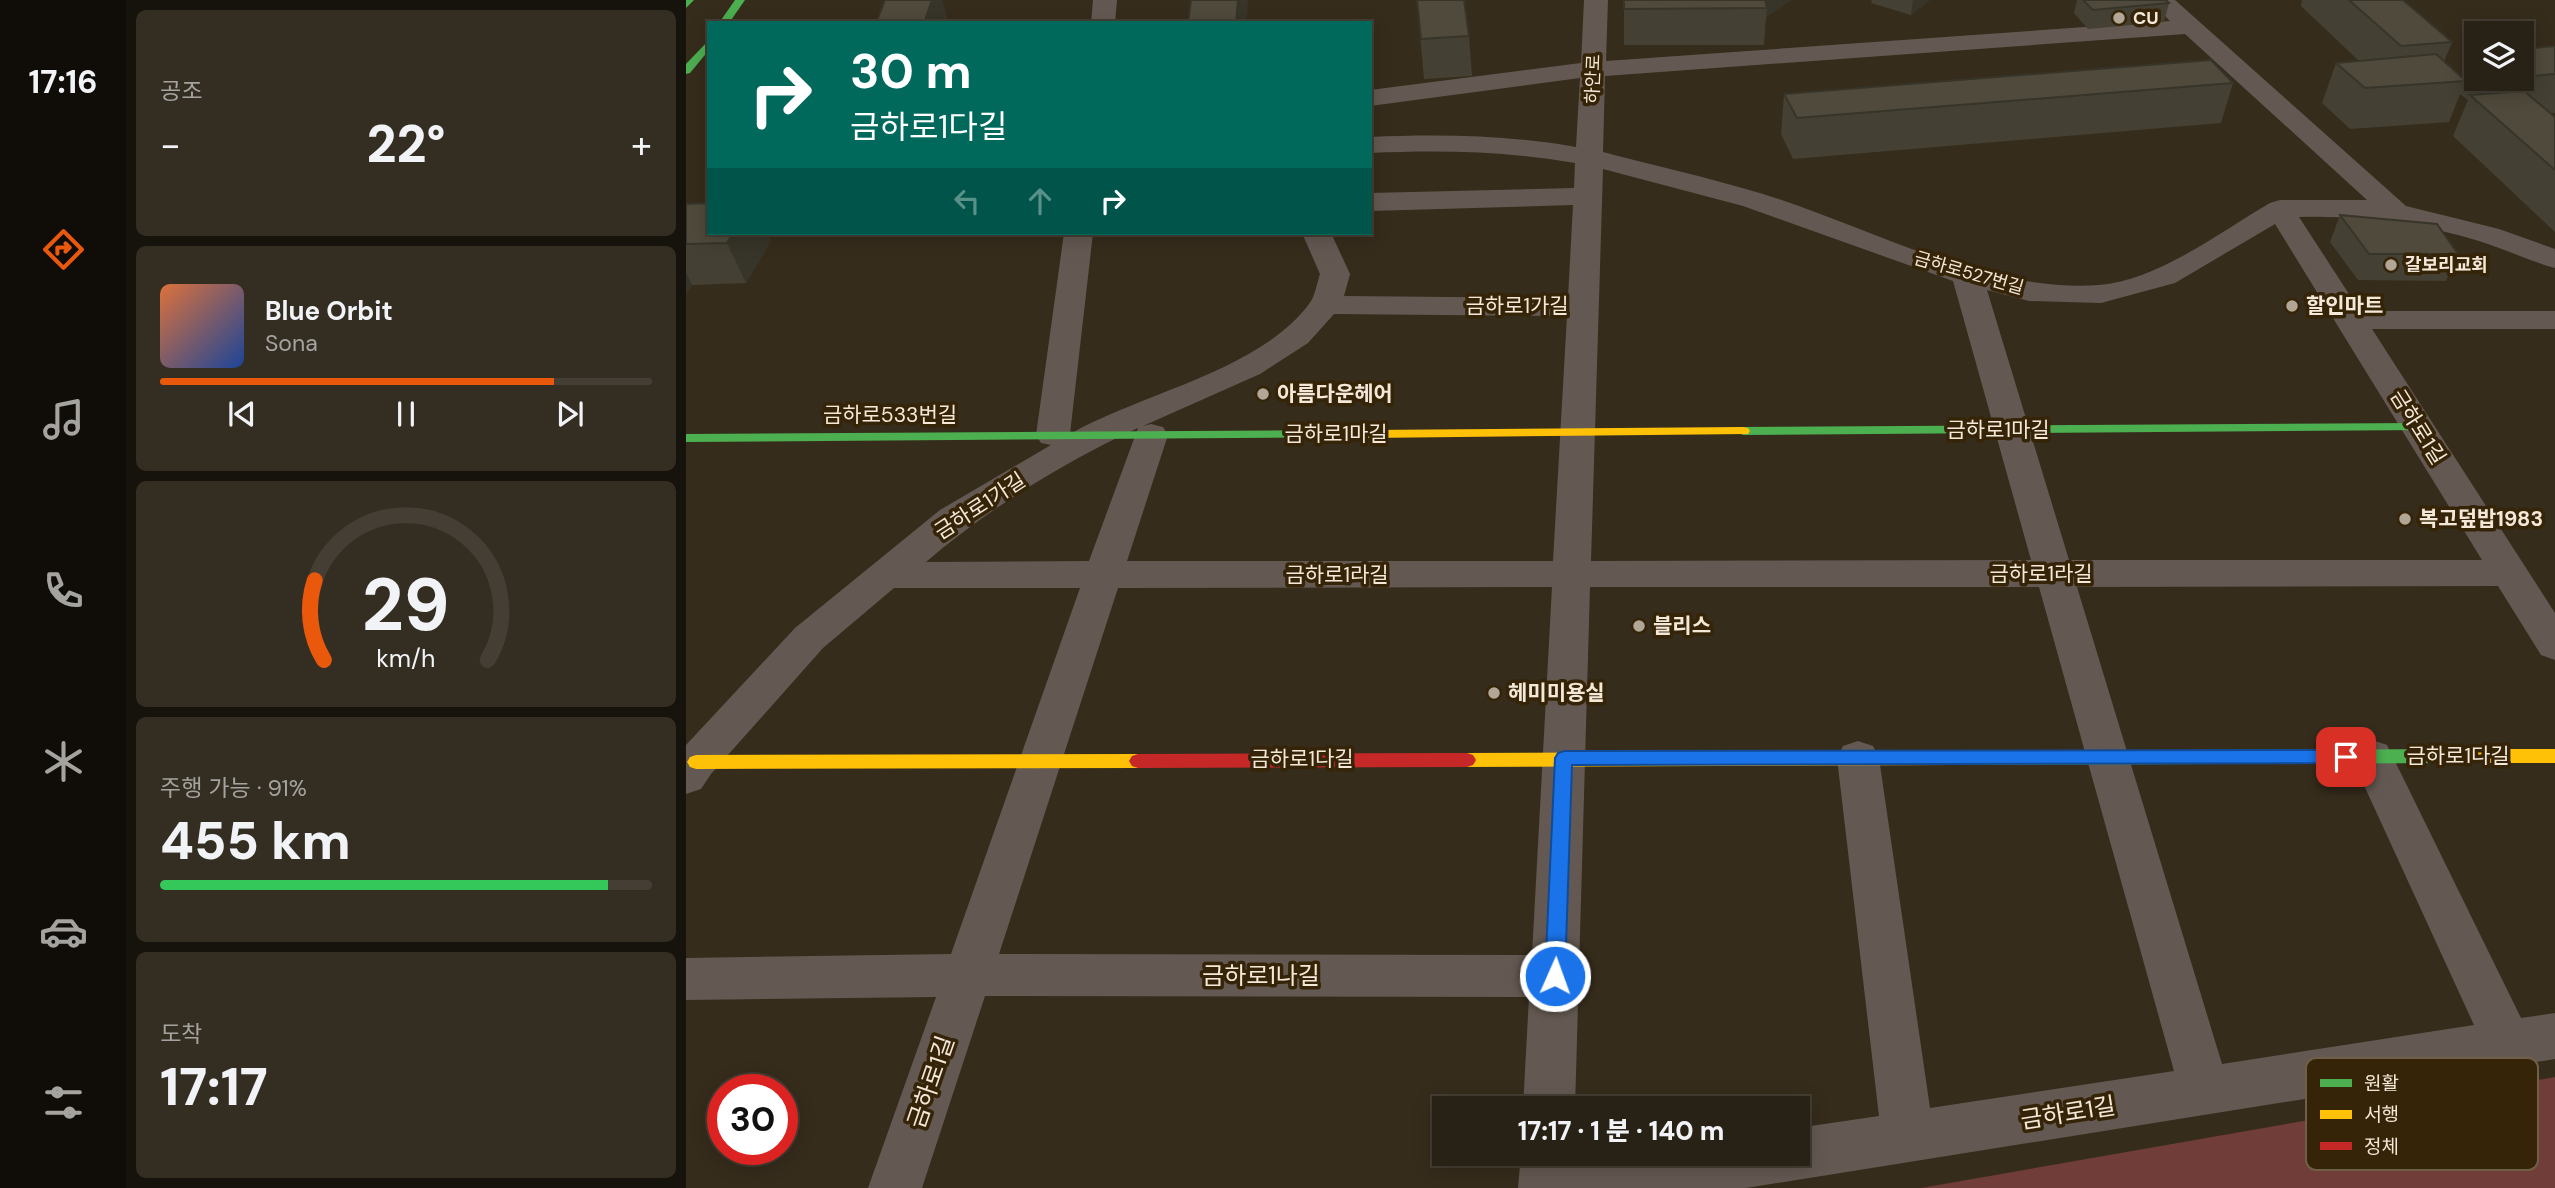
<!DOCTYPE html>
<html lang="ko">
<head>
<meta charset="utf-8">
<style>
	body { margin:0; font-family:"DM Sans","Noto Sans KR",sans-serif; background:#342e22; color:#f1f3f6; height:100vh; display:flex; flex-direction:column; font-size:26px; white-space:nowrap }
	* { box-sizing:border-box; margin:0 }
	p { font-size:23px; color:#a5a3a0 }
	.icon { flex:none; width:38px; height:38px; fill:none; stroke:currentColor; stroke-width:2; stroke-linecap:round; stroke-linejoin:round }
	.map { position:relative; flex:1; overflow:hidden }
	.drawer { display:flex; flex-direction:column; gap:10px; padding:10px; background:#16120c; width:560px }
	.drawer>* { flex:none }
	.banner { position:absolute; left:21px; top:21px; width:665px; height:214px; border-radius:0px; box-shadow:0 4px 18px #0003,0 0 0 2px #443e34; background:#00695c; color:#fff; overflow:hidden }
	.tools { position:absolute; left:1778px; top:21px; display:grid; gap:14px }
	.tools a { display:grid; place-items:center; width:70px; height:70px; border-radius:0px; background:#282115; box-shadow:0 4px 18px #0003,0 0 0 2px #443e34; font-size:35px }
	.speed { position:absolute; left:21px; top:1074px; display:flex; gap:14px; font-size:35px; font-weight:700; text-align:center }
	.speed>* { display:grid; place-content:center; width:91px; height:91px; border-radius:50%; background:#282115; box-shadow:0 4px 18px #0003,0 0 0 2px #443e34; line-height:1 }
	.speed .limit { border:10px solid #d22; background:#fff; color:#111 }
	.pin { position:absolute; display:grid; place-items:center; width:60px; height:60px; color:#fff; margin:-30px; border-radius:14px; box-shadow:0 4px 10px #0006 }
	.me { position:absolute; width:77px; margin:-38px; rotate:2deg; stroke-linejoin:round; filter:drop-shadow(0 0 5px #0008) }
	.turn { display:flex; align-items:center; gap:24px; height:147px; padding:0 28px; font-size:32px }
	.turn .icon { width:91px; height:91px; stroke-width:2.5 }
	.turn b { display:block; font-size:49px; line-height:60px }
	.lanes { display:flex; align-items:center; height:66px; padding:0 28px; background:#0003; justify-content:center; gap:35px; direction:ltr }
	.lanes .off { opacity:.35 }
	.big { font-size:52px; font-weight:800; line-height:1.1 }
	.drawer .widget { flex:1; display:flex; flex-direction:column; justify-content:center; gap:10px; min-width:0; padding:0 24px; border-radius:10px; background:#342e22 }
	.drawer .dial { align-items:center; gap:0 }
	.dial svg { height:182px; overflow:visible; fill:none; stroke:#443e34; stroke-width:7; stroke-linecap:round; text-anchor:middle }
	.dial text { fill:#f1f3f6; stroke:none }
	.song { display:flex; align-items:center; gap:21px }
	.cover { width:84px; height:84px; border-radius:10px; background:linear-gradient(135deg,hsl(20 70% 55%),hsl(220 70% 35%)) }
	.played { height:7px; border-radius:4px; background:linear-gradient(90deg,#ea580c 80%,#443e34 80%) }
	.keys { display:flex; justify-content:space-around; direction:ltr }
	.heat { display:flex; justify-content:space-between; align-items:center; font-size:38px; direction:ltr }
	.charge { height:10px; border-radius:5px; background:linear-gradient(90deg,#34c759 91%,#443e34 0) }
	.trip { position:absolute; left:746px; top:1096px; width:378px; height:70px; border-radius:0px; background:#282115; box-shadow:0 4px 18px #0003,0 0 0 2px #443e34; font-weight:800; line-height:70px; text-align:center }
	main { display:flex; flex:1; min-height:0 }
	.tabs { display:flex; flex-direction:column; width:126px; justify-content:space-around; align-items:center; background:#100d08; color:#a5a3a0 }
	.tabs .icon { width:49px; height:49px }
	.tabs .on { color:#ea580c }
	.tabs b { font-size:32px; color:#f1f3f6 }
	.map>svg:first-child { display:block }
	.green { fill:#713d39 }
	.lines { fill:none; stroke-linecap:round; stroke-linejoin:round }
	.street { fill:#645952; fill-rule:evenodd }
	.fast { fill:#4caf50; fill-rule:evenodd }
	.slow { fill:#ffc107; fill-rule:evenodd }
	.jam { fill:#c62828; fill-rule:evenodd }
	.wall { fill:#444033 }
	.shaded-wall { fill:#373429 }
	.building { fill:#4f4a3b; stroke:#373429; stroke-width:2 }
	.route { fill:#1a73e8; stroke:#114b97; stroke-width:2 }
	.poi-dot { fill:#b2a696; stroke:#352407; stroke-width:2.5 }
	.labels { text-anchor:middle; stroke-width:7; stroke-linejoin:round; paint-order:stroke }
	.far-poi-label { font-size:18px; font-weight:bold; fill:#f4e8d8; stroke:#352407; text-anchor:start }
	.far-street-label { font-size:18px; fill:#f4e8d8; stroke:#352407 }
	.street-label { font-size:21px; fill:#f4e8d8; stroke:#352407 }
	.poi-label { font-size:21px; font-weight:bold; fill:#f4e8d8; stroke:#352407; text-anchor:start }
	.near-street-label { font-size:24px; fill:#f4e8d8; stroke:#352407 }
	.key { fill:#352407; stroke:#6e5f46; stroke-width:2 }
	.key-label { font-size:19px; fill:#f4e8d8 }
</style>
</head>
<body>
<main>
<nav class="tabs">
<b>17:16</b>
<svg class="icon on" aria-label="directions" viewBox="0 0 24 24"><path d="M12 3l9 9-9 9-9-9zM9 14v-3h6M13 9l2 2-2 2"/></svg>
<svg class="icon" aria-label="music" viewBox="0 0 24 24"><path d="M9 18V5l10-2v13"/><circle cx="6" cy="18" r="3"/><circle cx="16" cy="16" r="3"/></svg>
<svg class="icon" aria-label="phone" viewBox="0 0 24 24"><path d="M5 4h4l2 5-3 2q2 4 5 5l2-3 5 2v4C11 20 4 13 5 4z"/></svg>
<svg class="icon" aria-label="climate" viewBox="0 0 24 24"><path d="M12 3v18M4 7l16 10M4 17L20 7"/></svg>
<svg class="icon" aria-label="car" viewBox="0 0 24 24"><path d="M5 17H2v-5l4-1 3-4h7l3 4 3 1v5h-3M9 17h6M6 11h13"/><circle cx="7" cy="17" r="2"/><circle cx="17" cy="17" r="2"/></svg>
<svg class="icon" aria-label="filters" viewBox="0 0 24 24"><path d="M4 7h16M4 17h16"/><circle cx="9" cy="7" r="2"/><circle cx="15" cy="17" r="2"/></svg>
</nav>
<section class="drawer">
<div class="widget"><p>공조</p>
<div class="heat"><a>−</a><b class="big">22°</b><a>+</a></div>
</div>
<div class="widget">
<div class="song"><i class="cover"></i><div><b>Blue Orbit</b><p>Sona</p></div></div>
<div class="played"></div>
<div class="keys"><svg class="icon" aria-label="previous" viewBox="0 0 24 24"><path d="M18 5L8 12l10 7zM5 5v14"/></svg><svg class="icon" aria-label="pause" viewBox="0 0 24 24"><path d="M8 5v14M16 5v14"/></svg><svg class="icon" aria-label="next" viewBox="0 0 24 24"><path d="M6 5l10 7-10 7zM19 5v14"/></svg></div>
</div>
<div class="widget dial"><svg viewBox="0 0 100 80">
<path d="M14 69A42 42 0 1 1 86 69"/>
<path d="M14 69A42 42 0 0 1 10 34" stroke="#ea580c"/>
<text x="50" y="56" font-size="32" font-weight="700">29</text>
<text x="50" y="72" font-size="11">km/h</text>
</svg></div>
<div class="widget"><p>주행 가능 · 91%</p><b class="big">455 km</b><div class="charge"></div></div>
<div class="widget"><p>도착</p><b class="big">17:17</b></div>
</section>
<div class="map">
<svg width="1869" height="1188" viewBox="0 0 1869 1188">
	<rect width="100%" height="100%" fill="#362c1c"/>
	<path class="green" d="M1869,1077V1188H1235Z"/>
	<g class="lines">
		<g class="street">
			<path d="M407,0H431L429,23H405Z"/>
			<path d="M898,0H922L920,61L1484,21L1463,0H1489L1720,206L1813,229L1869,249V268C1843,261 1819,249 1793,241C1734,223 1675,215 1613,217L1674,311H1869V329H1686L1869,613V660L1855,655L1812,586L1391,587L1536,1064L1788,1025L1665,757L1671,745L1686,740L1701,745L1835,1018L1869,1013V1059L1060,1188H832L835,1153H887V1164L948,1153H1111V1128L1193,1116L1151,758L1157,746L1172,741L1187,746L1193,758L1244,1108L1488,1071L1353,587H904L889,1108H837L843,997L299,996L236,1188H182L250,997L0,1000V958L265,954L394,588H208L137,648L25,774L15,789L0,794V745L109,628L254,510L365,445L355,443L350,435L378,233H407L384,434C455,393 573,371 623,304C629,297 631,283 634,274L616,233H645L664,274L658,296L882,298L887,205L684,211V193L888,188L889,163C821,151 754,150 684,153V137C754,134 822,135 890,147L894,78L684,106V90L895,63ZM1499,34L1681,200H1594L1584,203C1534,232 1471,281 1413,285C1298,293 1184,227 1077,194C1024,178 970,166 917,152L919,76ZM917,169L1057,206L1267,281L1345,560L905,561ZM1589,224L1796,560H1383L1301,290L1343,301L1415,303L1489,283ZM648,314L881,316L867,561H441L482,435L477,427L465,424L457,426L574,374L622,343ZM452,428L403,561L240,562C299,511 381,460 452,428ZM866,587L846,955L313,954L432,588Z"/>
		</g>
		<g class="fast">
			<path d="M0,0H8L0,8Z"/>
			<path d="M49,0H59L43,23H33Z"/>
			<path d="M23,40V50L4,73L0,74V64Z"/>
			<path d="M1733,423L1738,424L1740,427L1738,430L1057,435L1050,431L1057,427Z"/>
			<path d="M682,430L687,431L689,434L687,437L0,442V434Z"/>
			<path d="M1776,749L1782,751L1785,756L1782,761L1776,763L1266,765L1260,763L1257,758L1260,753L1266,751Z"/>
		</g>
		<g class="slow">
			<path d="M1057,427L1062,428L1064,431L1062,434L682,438L675,434L682,430Z"/>
			<path d="M1776,749H1869V763H1776L1770,761L1767,756L1770,751Z"/>
			<path d="M1266,751L1272,753L1275,758L1272,763L1266,765L781,767L775,765L772,760L775,755L781,753Z"/>
			<path d="M452,754L458,756L461,761L458,766L452,768L10,769L4,767L1,762L4,757L10,755Z"/>
		</g>
		<path class="jam" d="M781,753L787,755L790,760L787,765L781,767L452,768L446,766L443,761L446,756L452,754Z"/>
	</g>
	<g class="wall">
		<path d="M731,0L783,36L786,76L738,79Z"/>
		<path d="M938,0H1105L1080,17L1078,45H938Z"/>
		<path d="M1186,0H1244L1225,15L1185,3Z"/>
		<path d="M1391,0H1480L1483,3L1478,22L1402,29L1388,13Z"/>
		<path d="M1616,0H1717L1766,42L1758,62L1779,81L1790,55V79H1836V49L1869,46V113H1864L1869,117V232L1767,136L1782,100L1774,94L1763,122L1664,129L1636,103L1650,63L1673,61L1615,6Z"/>
		<path d="M1547,83L1535,123L1107,159L1095,134L1098,94Z"/>
		<path d="M0,204L23,233H81L85,241L60,283L6,285L0,294Z"/>
		<path d="M1654,215L1772,254L1760,281L1672,280L1644,242Z"/>
	</g>
	<g class="shaded-wall">
		<path d="M246,0H256L263,23H238Z"/>
		<path d="M552,0H562L561,23H550Z"/>
		<path d="M1073,0H1105L1080,17L1081,8Z"/>
		<path d="M1227,0H1244L1225,15Z"/>
		<path d="M47,233H81L85,241L60,283L41,243Z"/>
		<path d="M0,273L6,285L0,294Z"/>
	</g>
	<g class="building">
		<path d="M199,0H246L238,23H190Z"/>
		<path d="M505,0H552L550,23H502Z"/>
		<path d="M731,0H778L783,36L735,39Z"/>
		<path d="M938,0H1079L1081,8L938,9Z"/>
		<path d="M1397,0H1480L1483,3L1407,10Z"/>
		<path d="M1663,0H1717L1766,42L1715,46Z"/>
		<path d="M1869,46V74L1836,77V49Z"/>
		<path d="M1750,54L1780,81L1679,88L1650,63Z"/>
		<path d="M1525,60L1547,83L1111,118L1098,94Z"/>
		<path d="M1838,91L1869,117V170L1784,95Z"/>
		<path d="M23,203V233H47L41,243L0,244V204Z"/>
		<path d="M1654,215L1751,224L1772,254H1683Z"/>
	</g>
	<path class="route" d="M1660,750L1666,752L1669,757L1666,761L1660,763L886,765L879,976L876,982L869,984L862,982L859,976L869,758L872,753L878,751Z"/>
	<g class="poi-dot">
		<circle cx="1433" cy="18" r="7"/>
		<circle cx="1705" cy="265" r="7"/>
		<circle cx="1606" cy="306" r="7"/>
		<circle cx="577" cy="394" r="7"/>
		<circle cx="1719" cy="519" r="7"/>
		<circle cx="953" cy="626" r="7"/>
		<circle cx="808" cy="693" r="7"/>
	</g>
	<g class="labels">
		<g class="far-poi-label">
			<text x="1447" y="24">CU</text>
			<text x="1719" y="271">갈보리교회</text>
		</g>
		<g class="far-street-label">
			<text transform="translate(907 79) rotate(-88)" y="6">하안로</text>
			<text transform="translate(1283 273) rotate(16)" y="6">금하로527번길</text>
		</g>
		<g class="street-label">
			<text x="831" y="313">금하로1가길</text>
			<text x="204" y="422">금하로533번길</text>
			<text transform="translate(1732 427) rotate(58)" y="7">금하로1길</text>
			<text x="1312" y="437">금하로1마길</text>
			<text x="650" y="441">금하로1마길</text>
			<text transform="translate(294 506) rotate(-33)" y="7">금하로1가길</text>
			<text x="1355" y="581">금하로1라길</text>
			<text x="651" y="582">금하로1라길</text>
			<text x="1772" y="763">금하로1다길</text>
			<text x="616" y="766">금하로1다길</text>
		</g>
		<g class="poi-label">
			<text x="1620" y="313">할인마트</text>
			<text x="591" y="401">아름다운헤어</text>
			<text x="1733" y="526">복고덮밥1983</text>
			<text x="967" y="633">블리스</text>
			<text x="822" y="700">헤미미용실</text>
		</g>
		<g class="near-street-label">
			<text x="575" y="984">금하로1나길</text>
			<text transform="translate(245 1082) rotate(-71)" y="8">금하로1길</text>
			<text transform="translate(1382 1113) rotate(-9)" y="8">금하로1길</text>
		</g>
	</g>
	<rect x="1620" y="1058" width="232" height="112" rx="10" class="key"/>
	<rect x="1634" y="1079" width="32" height="8" fill="#4caf50"/>
	<rect x="1634" y="1110" width="32" height="9" fill="#ffc107"/>
	<rect x="1634" y="1142" width="32" height="8" fill="#c62828"/>
	<g class="key-label">
		<text x="1678" y="1090">원활</text>
		<text x="1678" y="1121">서행</text>
		<text x="1678" y="1153">정체</text>
	</g>
</svg>
<div class="tools">
<a><svg class="icon" aria-label="layers" viewBox="0 0 24 24"><path d="M12 4l9 5-9 5-9-5zM3 14l9 5 9-5"/></svg></a>
</div>
<div class="speed"><div class="limit">30</div></div>
<div class="pin" style="left:1660px;top:757px;background:#d93025"><svg class="icon" aria-label="arrive" viewBox="0 0 24 24"><path d="M6 21V4h12l-3 4 3 4H6"/></svg></div>
<svg class="me" style="left:869px;top:976px" viewBox="-20 -20 40 40"><circle r="17" fill="#1a73e8" stroke="#fff" stroke-width="3"/><path d="M0-11L8 9 0 5-8 9z" fill="#fff"/></svg>
<div class="trip">17:17 · 1 분 · 140 m</div>
<div class="banner">
<div class="turn"><svg class="icon" aria-label="right" viewBox="0 0 24 24"><path d="M7 20v-9h11M14 6l5 5-5 5"/></svg><div><b>30 m</b>금하로1다길</div></div>
<div class="lanes"><svg class="icon off" aria-label="left" viewBox="0 0 24 24"><path d="M17 20v-9H6M10 6l-5 5 5 5"/></svg><svg class="icon off" aria-label="ahead" viewBox="0 0 24 24"><path d="M12 20V5M6 11l6-6 6 6"/></svg><svg class="icon" aria-label="right" viewBox="0 0 24 24"><path d="M7 20v-9h11M14 6l5 5-5 5"/></svg></div>
</div>
</div>
</main>
</body>
</html>
